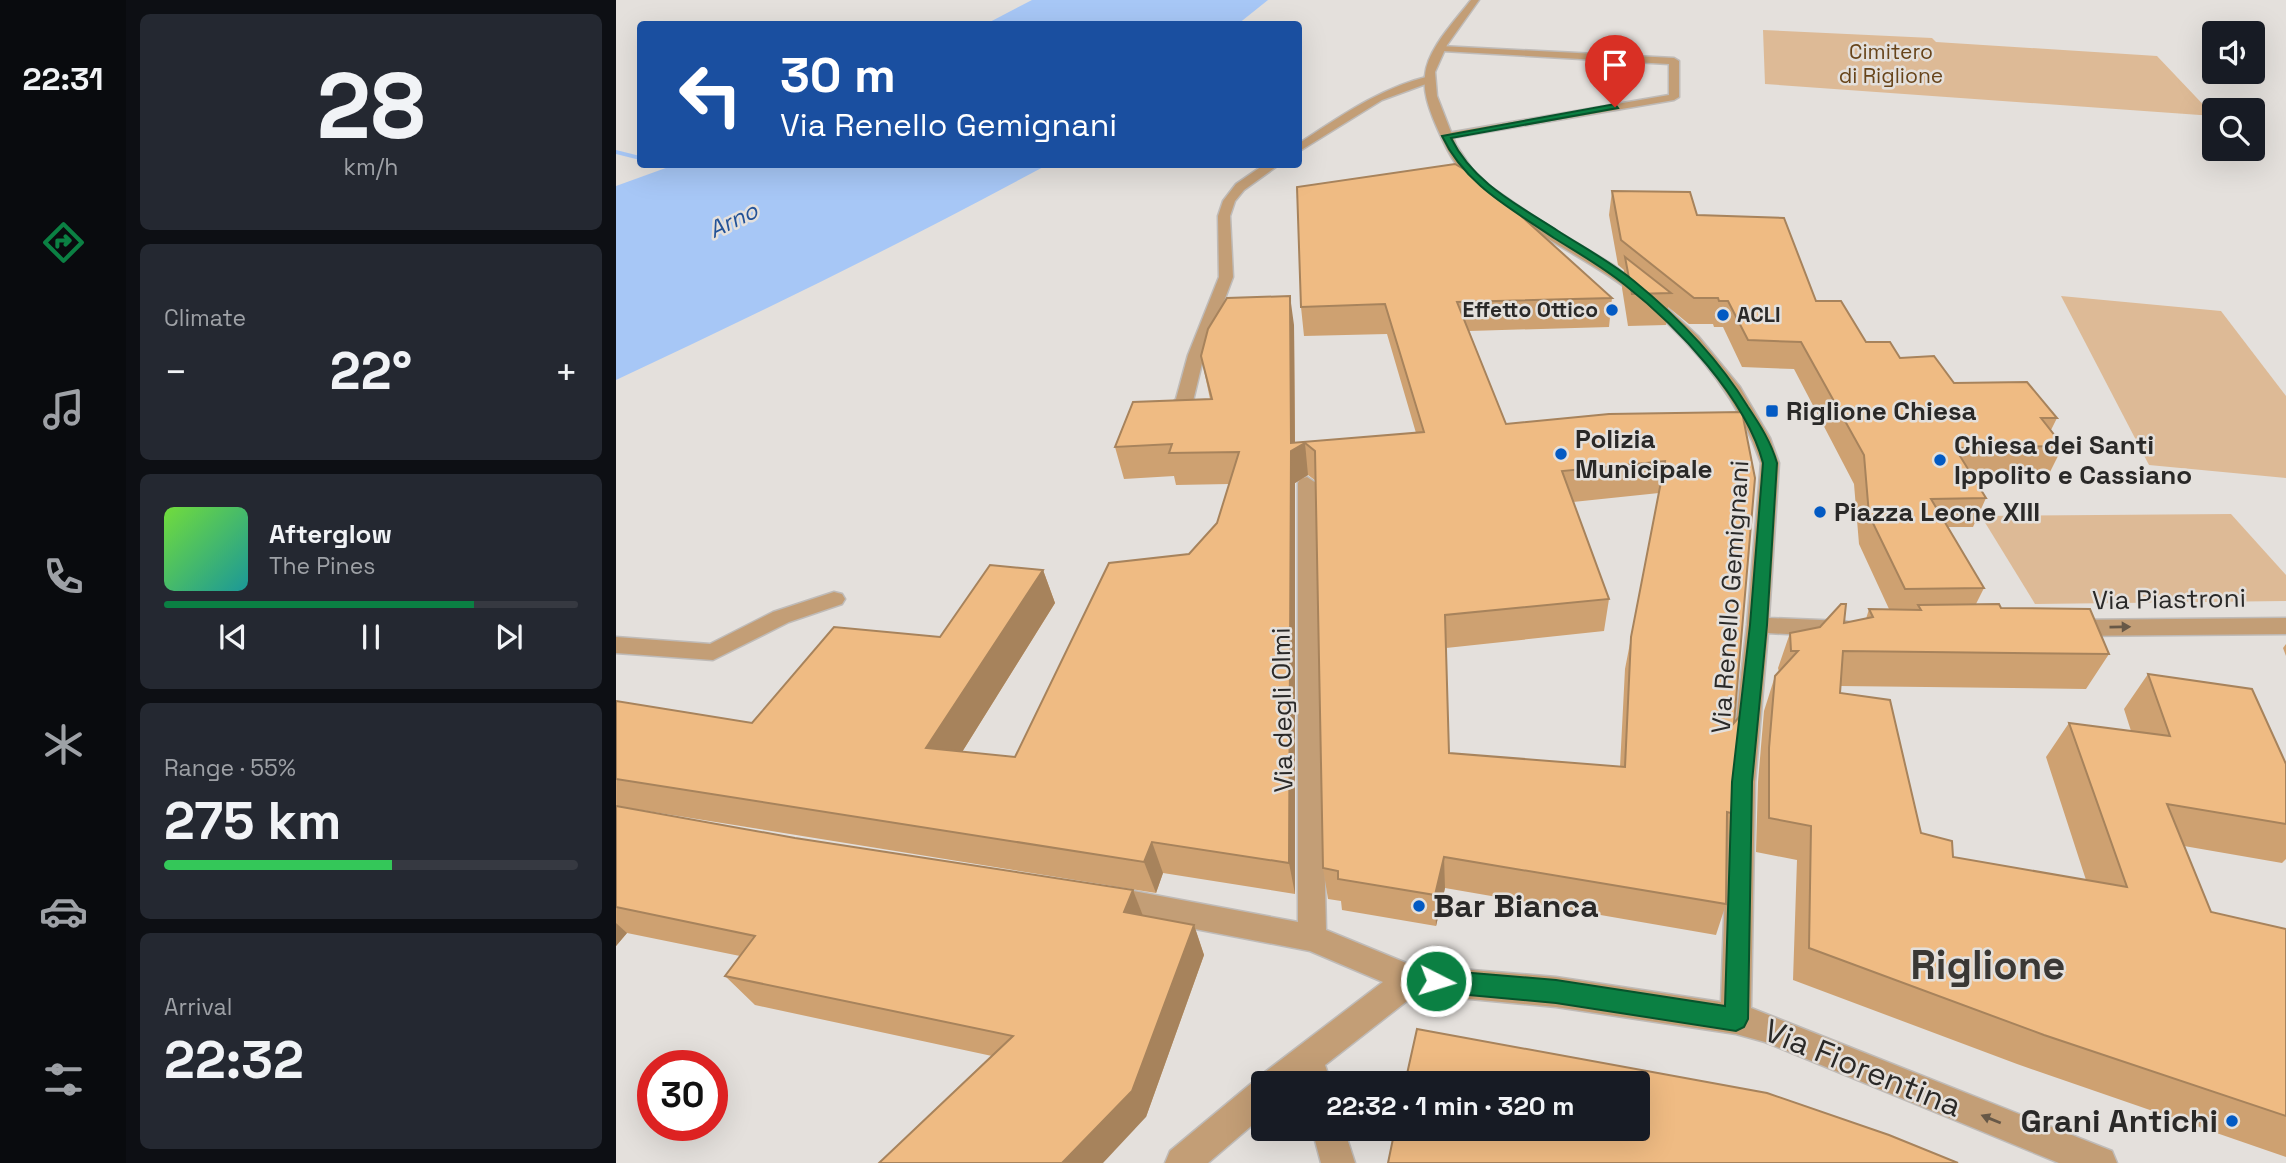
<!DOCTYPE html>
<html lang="en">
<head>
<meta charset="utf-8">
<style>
	body { margin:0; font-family:"Space Grotesk",sans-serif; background:#242831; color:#f1f3f6; height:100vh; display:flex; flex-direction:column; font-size:26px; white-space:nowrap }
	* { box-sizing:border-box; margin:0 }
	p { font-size:23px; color:#9ea1a6 }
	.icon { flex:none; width:38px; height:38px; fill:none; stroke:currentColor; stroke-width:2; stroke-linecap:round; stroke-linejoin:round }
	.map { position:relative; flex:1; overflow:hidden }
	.details { display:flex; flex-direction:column; gap:14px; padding:14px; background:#0d0f14; width:490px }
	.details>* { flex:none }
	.top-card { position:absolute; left:21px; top:21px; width:665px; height:147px; border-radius:7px; box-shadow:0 7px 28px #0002; background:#1a4fa0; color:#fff; overflow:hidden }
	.tools { position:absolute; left:1586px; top:21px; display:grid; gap:14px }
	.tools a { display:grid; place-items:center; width:63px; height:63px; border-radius:7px; background:#171b24; box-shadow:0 7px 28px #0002; font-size:35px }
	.speed { position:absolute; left:21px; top:1050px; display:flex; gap:14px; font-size:35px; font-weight:700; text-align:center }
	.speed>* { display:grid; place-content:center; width:91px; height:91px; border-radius:50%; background:#171b24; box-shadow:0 7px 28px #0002; line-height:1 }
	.speed .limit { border:10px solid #d22; background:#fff; color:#111 }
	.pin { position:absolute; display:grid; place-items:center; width:60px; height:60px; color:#fff; margin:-72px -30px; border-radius:50% 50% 50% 0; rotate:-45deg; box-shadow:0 0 7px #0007 }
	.pin .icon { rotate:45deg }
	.me { position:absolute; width:77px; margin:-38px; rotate:95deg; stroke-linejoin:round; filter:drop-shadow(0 0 5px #0008) }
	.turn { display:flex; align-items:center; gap:24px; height:147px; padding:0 28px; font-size:32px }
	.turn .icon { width:91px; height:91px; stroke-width:2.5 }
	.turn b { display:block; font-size:49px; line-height:60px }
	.big { font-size:52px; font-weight:700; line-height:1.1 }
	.details .widget { flex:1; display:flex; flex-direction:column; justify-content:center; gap:10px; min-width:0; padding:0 24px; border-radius:10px; background:#242831 }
	.details .dial { align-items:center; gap:0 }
	.dial b { font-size:91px; line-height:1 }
	.song { display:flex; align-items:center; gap:21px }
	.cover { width:84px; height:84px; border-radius:10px; background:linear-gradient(135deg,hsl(100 70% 55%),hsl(180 70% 35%)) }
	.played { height:7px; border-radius:4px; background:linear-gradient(90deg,#0b8043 75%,#363941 75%) }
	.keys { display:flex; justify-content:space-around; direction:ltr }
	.heat { display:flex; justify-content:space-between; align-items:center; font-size:38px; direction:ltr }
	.charge { height:10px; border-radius:5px; background:linear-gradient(90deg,#34c759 55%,#363941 0) }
	.trip { position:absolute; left:635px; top:1071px; width:399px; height:70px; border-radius:7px; background:#171b24; box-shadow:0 7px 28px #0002; font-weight:700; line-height:70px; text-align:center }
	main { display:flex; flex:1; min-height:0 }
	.menu { display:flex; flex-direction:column; width:126px; justify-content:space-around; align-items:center; background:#090b0e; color:#9ea1a6 }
	.menu .icon { width:49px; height:49px }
	.menu .current { color:#0b8043 }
	.menu b { font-size:32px; color:#f1f3f6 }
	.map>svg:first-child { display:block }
	.green { fill:#ddba96 }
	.water { fill:#a7c7f6 }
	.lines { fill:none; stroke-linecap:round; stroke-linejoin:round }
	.stream { fill:#a7c7f6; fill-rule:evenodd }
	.service-casing { stroke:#bfbbb8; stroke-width:3 }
	.minor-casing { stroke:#bfbbb8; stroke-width:3 }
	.service { fill:#c39e76; fill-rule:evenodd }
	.minor { fill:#c39e76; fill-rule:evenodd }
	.wall { fill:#cea171; fill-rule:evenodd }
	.shaded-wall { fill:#a7835c }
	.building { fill:#efbb83; stroke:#a7835c; stroke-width:2; fill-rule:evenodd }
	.oneway { fill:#675847 }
	.route { fill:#0b8043; stroke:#07532c; stroke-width:2 }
	.poi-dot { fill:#035ac3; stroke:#e4e0dc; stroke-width:2.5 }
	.labels { text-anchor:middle; stroke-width:5; stroke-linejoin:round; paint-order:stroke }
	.far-park-label { font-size:21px; fill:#67441a; stroke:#e4e0dc }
	.far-poi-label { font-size:21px; font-weight:bold; fill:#2a2928; stroke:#e4e0dc; text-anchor:end }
	.far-water-label { font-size:23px; font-style:italic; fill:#235297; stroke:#e4e0dc }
	.poi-label { font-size:26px; font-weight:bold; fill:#2a2928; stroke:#e4e0dc; text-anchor:start }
	.street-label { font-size:26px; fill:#2a2928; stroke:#e4e0dc }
	.near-poi-label { font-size:32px; font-weight:bold; fill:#2a2928; stroke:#e4e0dc; text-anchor:start }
	.near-street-label { font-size:32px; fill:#2a2928; stroke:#e4e0dc }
	.near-district-label { font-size:40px; font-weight:bold; fill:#3a3835; stroke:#e4e0dc }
</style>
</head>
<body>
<main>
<nav class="menu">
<b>22:31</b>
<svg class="icon current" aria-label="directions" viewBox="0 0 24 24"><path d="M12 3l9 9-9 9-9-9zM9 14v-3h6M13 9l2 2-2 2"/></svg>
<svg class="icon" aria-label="music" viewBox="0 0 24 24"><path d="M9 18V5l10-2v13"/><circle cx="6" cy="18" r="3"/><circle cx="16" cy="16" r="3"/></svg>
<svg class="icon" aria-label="phone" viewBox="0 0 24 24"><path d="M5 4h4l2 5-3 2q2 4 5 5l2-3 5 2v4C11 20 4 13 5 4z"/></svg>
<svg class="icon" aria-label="climate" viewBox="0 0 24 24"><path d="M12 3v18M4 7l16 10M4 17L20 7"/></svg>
<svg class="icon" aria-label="car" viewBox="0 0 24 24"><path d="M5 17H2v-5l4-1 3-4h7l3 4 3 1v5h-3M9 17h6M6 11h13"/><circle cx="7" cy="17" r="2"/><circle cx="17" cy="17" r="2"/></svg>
<svg class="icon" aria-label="filters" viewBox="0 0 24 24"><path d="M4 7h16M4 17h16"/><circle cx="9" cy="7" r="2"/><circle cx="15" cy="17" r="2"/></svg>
</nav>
<section class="details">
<div class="widget dial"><b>28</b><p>km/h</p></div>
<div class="widget"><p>Climate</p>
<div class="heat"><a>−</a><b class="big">22°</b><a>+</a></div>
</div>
<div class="widget">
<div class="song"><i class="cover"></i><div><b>Afterglow</b><p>The Pines</p></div></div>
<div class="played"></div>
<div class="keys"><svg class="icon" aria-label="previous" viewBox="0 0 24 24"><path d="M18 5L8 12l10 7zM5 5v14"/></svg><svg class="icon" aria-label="pause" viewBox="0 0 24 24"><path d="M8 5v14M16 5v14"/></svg><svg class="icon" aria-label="next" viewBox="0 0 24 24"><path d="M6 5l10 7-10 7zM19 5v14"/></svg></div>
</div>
<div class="widget"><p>Range · 55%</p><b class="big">275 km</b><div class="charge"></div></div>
<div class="widget"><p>Arrival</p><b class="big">22:32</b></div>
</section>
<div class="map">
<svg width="1670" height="1163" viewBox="0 0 1670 1163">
	<rect width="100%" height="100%" fill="#e4e0dc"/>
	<g class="green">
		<path d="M1147,30L1316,38L1320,42L1541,56L1598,116L1149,84Z"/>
		<path d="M1445,296L1605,311L1670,396V478L1533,465Z"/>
		<path d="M1615,514L1670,575V601L1419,604L1365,516Z"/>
	</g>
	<g class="water">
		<path d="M416,0H652L622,24H370Z"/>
		<path d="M58,165V164L431,165C290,241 146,312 0,380V186Z"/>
	</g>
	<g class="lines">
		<g class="stream">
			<path d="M0,150L24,156V160L0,154Z"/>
			<path d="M44,164H58L59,166L55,168Z"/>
		</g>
		<g class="service-casing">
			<g id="service">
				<path d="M824,46L1058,58L1063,61V97L1058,100L830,139L826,138V134L1053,95V64L827,51L824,50Z"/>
				<path d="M814,76L819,79L818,81L766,100L682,152V144C725,116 764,88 814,76Z"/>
				<path d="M649,164H664L628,190L619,201L614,216L617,277L588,355L577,401L556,422H544L541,418L560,399L572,355L603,277L602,216L607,201L620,184Z"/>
				<path d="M218,592L226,594L229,599L226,604L173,622L97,660L0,653V637L94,644L157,612Z"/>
			</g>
		</g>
		<g class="minor-casing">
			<g id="minor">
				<path d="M855,0H863L831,45L819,72L821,96L840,145L856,169L875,187L923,220L997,265L1038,296L1082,336L1124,387L1154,438L1163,463L1153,618L1228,621L1236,623L1239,629L1236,635L1228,637L1152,633L1139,782L1135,1008L1496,1151L1501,1163H1443L1149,1042L1120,1034L940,1007L800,994L709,1065L715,1083H648V1115L592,1163H549L554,1151L637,1082L646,1078L649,1072L767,982L694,951L496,913L486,909L482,900L486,891L496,887L682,922V483L684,479L691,477L700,483L710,930L795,965L940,977L1105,1002L1113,782L1131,625L1145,463C1123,399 1080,346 1028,302C974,256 892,226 847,173C834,158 827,141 819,123C813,108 807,92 809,76C811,49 839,21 855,0Z"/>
				<path d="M1670,618V634L1452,636L1444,634L1441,628L1444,622L1452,620Z"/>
				<path d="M696,1129H728L739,1163H705Z"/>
			</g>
		</g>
		<use href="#service" class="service"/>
		<use href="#minor" class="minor"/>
	</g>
	<g class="wall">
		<path d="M996,191L1081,215L1200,301L1250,342L1338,383L1441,418L1435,430L1447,446L1433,474L1356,476L1370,498L1357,527H1332L1368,588L1360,604L1385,608L1493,654L1470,689L1224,686V693L1305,833L1337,857L1470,880L1430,757L1453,723L1515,731L1508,709L1532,674L1670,764V859L1666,863L1568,846L1595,912L1670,929V1157L1401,1064L1177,980L1181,860L1140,852L1142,782L1148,711L1159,676L1163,672L1162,668L1174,633L1250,619L1253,609H1273L1243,544L1238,484L1178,369L1126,367L1107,327H1098L1097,324H1073L1052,307L1050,325L1012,326L1006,288L1008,270L1002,265L993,215Z"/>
		<path d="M996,298L993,327L853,331L890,424L1126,412L1118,723L1119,814L1111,838L1110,904L1100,935L829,888L820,926L726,910L725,901L712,899L707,868L700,481L692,475L679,483V894L547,873L540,893L0,806V701L136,723L324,637L427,570L439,603L346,752L399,757L601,523L613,484L560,485L558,476L508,479L499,447L594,399L585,356L678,325L679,443L800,433L771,334L688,336L685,307ZM1043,493L1009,669L1004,767L833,753L830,648L988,631L993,599L957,502Z"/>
		<path d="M1670,644V656L1667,648Z"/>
		<path d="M0,806L179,838L517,890L527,916L578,925L588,955L530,1117L376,1056L139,1005L109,976L124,956L11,933L0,946Z"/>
	</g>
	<g class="shaded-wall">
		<path d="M674,296L678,325L679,449L689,443L692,475L679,483V894L673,863L675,443Z"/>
		<path d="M427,570L439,603L328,781L310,748Z"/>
		<path d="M536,842L547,873L540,893L528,862Z"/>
		<path d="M828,857L829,888L820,926L819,895Z"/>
		<path d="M517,890L529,921L508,912Z"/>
		<path d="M0,923L11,933L0,946Z"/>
		<path d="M578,925L588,955L530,1117L487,1163H446Z"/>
	</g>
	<g class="building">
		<path d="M839,164L863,178L996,298L841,302L890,424L993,414L1126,412L1139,478L1118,723L1124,716L1119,814L1111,812L1110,904L828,857L819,895L722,879V871L707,868L699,451L689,443L675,451L673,863L536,842L528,862L0,779V701L136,723L218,627L324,637L374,565L427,570L310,748L399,757L493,563L573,554L601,523L623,452L553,453L556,444L499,447L517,402L596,399L585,356L592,329L611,298L674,296L675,443L808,432L769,304L685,307L681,187ZM1049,461L1015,637L1009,767L833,753L829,615L993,599L946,471Z"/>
		<path d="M996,191L1074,192L1081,215L1168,218L1200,301H1225L1250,342H1274L1284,358L1318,356L1338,383L1411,382L1441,418H1425L1447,446L1339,448L1370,498L1315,499L1368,588L1289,589L1253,515L1248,455L1185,342L1132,340L1112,301H1103L1102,298H1078L1005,240Z"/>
		<path d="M1009,257L1055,293L1016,294Z"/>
		<path d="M1225,604H1230L1228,623L1257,617L1253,609L1305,610L1302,605L1383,604L1385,608L1474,609L1493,654L1227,651L1224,693L1274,700L1305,833L1336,841L1337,857L1511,887L1453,723L1554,736L1532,674L1636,689L1670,764V824L1551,804L1595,912L1670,929V1116L1428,1035L1193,948L1195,826L1153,818V748L1159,676L1182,651H1175L1174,633L1204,627Z"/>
		<path d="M0,806L179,838L517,890L508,912L578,925L516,1091L446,1163H263L397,1036L109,976L139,936L0,907Z"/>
		<path d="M801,1029L1151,1093L1273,1135L1342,1163H772L779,1129H1022V1083H789Z"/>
	</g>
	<defs><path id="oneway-solid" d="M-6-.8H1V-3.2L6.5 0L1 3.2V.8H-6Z" transform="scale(1.75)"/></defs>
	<g class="oneway">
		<use href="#oneway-solid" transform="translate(1504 627) rotate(-1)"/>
		<use href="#oneway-solid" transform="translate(1375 1119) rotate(-158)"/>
	</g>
	<path class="route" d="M999,104L1002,108L835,138C857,183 902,205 942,231C967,247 995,262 1018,281C1062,317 1102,358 1132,407C1144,425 1155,442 1161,463L1151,625L1136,782L1132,1019L1128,1027L1120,1031L940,1003L820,992L812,989L808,981L812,973L820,970L940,980L1109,1006L1116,782L1134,625L1147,463C1130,398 1061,326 1009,285C987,267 962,253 938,238C896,209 849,185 826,136Z"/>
	<g class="poi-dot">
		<circle cx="996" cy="310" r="7"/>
		<circle cx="1107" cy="315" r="7"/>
		<rect x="1149" y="404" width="14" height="14" rx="3.5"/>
		<circle cx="945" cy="454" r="7"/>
		<circle cx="1324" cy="460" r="7"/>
		<circle cx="1204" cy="512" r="7"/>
		<circle cx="803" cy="906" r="7"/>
		<circle cx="1616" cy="1121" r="7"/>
	</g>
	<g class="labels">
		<g class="far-park-label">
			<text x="1275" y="59">Cimitero<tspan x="1275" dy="24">di Riglione</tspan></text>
		</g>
		<g class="far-poi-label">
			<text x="982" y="317">Effetto Ottico</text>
			<text x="1121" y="322" text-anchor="start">ACLI</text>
		</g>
		<g class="far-water-label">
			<text transform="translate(117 220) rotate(-26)" y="8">Arno</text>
		</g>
		<g class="poi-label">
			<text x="1170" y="420">Riglione Chiesa</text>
			<text x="959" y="448">Polizia<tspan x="959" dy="30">Municipale</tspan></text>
			<text x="1338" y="454">Chiesa dei Santi<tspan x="1338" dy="30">Ippolito e Cassiano</tspan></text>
			<text x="1218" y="521">Piazza Leone XIII</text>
		</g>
		<g class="street-label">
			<text transform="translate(1114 597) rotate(-86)" y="9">Via Renello Gemignani</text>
			<text transform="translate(1553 599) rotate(-1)" y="9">Via Piastroni</text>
			<text transform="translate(666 710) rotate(-91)" y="9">Via degli Olmi</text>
		</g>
		<g class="near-poi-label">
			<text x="817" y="917">Bar Bianca</text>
			<text x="1602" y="1132" text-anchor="end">Grani Antichi</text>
		</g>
		<g class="near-street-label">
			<text transform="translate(1247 1068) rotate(22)" y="11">Via Fiorentina</text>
		</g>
		<g class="near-district-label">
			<text x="1372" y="979">Riglione</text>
		</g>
	</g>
</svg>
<div class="tools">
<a><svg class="icon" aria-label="sound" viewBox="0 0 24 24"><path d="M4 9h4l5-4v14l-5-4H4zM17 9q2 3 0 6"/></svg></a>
<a><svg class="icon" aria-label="search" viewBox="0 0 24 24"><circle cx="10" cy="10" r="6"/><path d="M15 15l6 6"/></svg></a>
</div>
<div class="speed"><div class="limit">30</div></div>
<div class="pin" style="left:999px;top:107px;background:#d93025"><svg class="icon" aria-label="arrive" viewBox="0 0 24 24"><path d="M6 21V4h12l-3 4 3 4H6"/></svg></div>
<svg class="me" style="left:820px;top:981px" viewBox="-20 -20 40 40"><circle r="17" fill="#0b8043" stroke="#fff" stroke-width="3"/><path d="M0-11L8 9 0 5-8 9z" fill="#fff"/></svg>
<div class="trip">22:32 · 1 min · 320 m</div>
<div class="top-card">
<div class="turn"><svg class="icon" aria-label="left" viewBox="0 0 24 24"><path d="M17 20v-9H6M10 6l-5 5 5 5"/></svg><div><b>30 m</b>Via Renello Gemignani</div></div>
</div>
</div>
</main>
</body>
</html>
